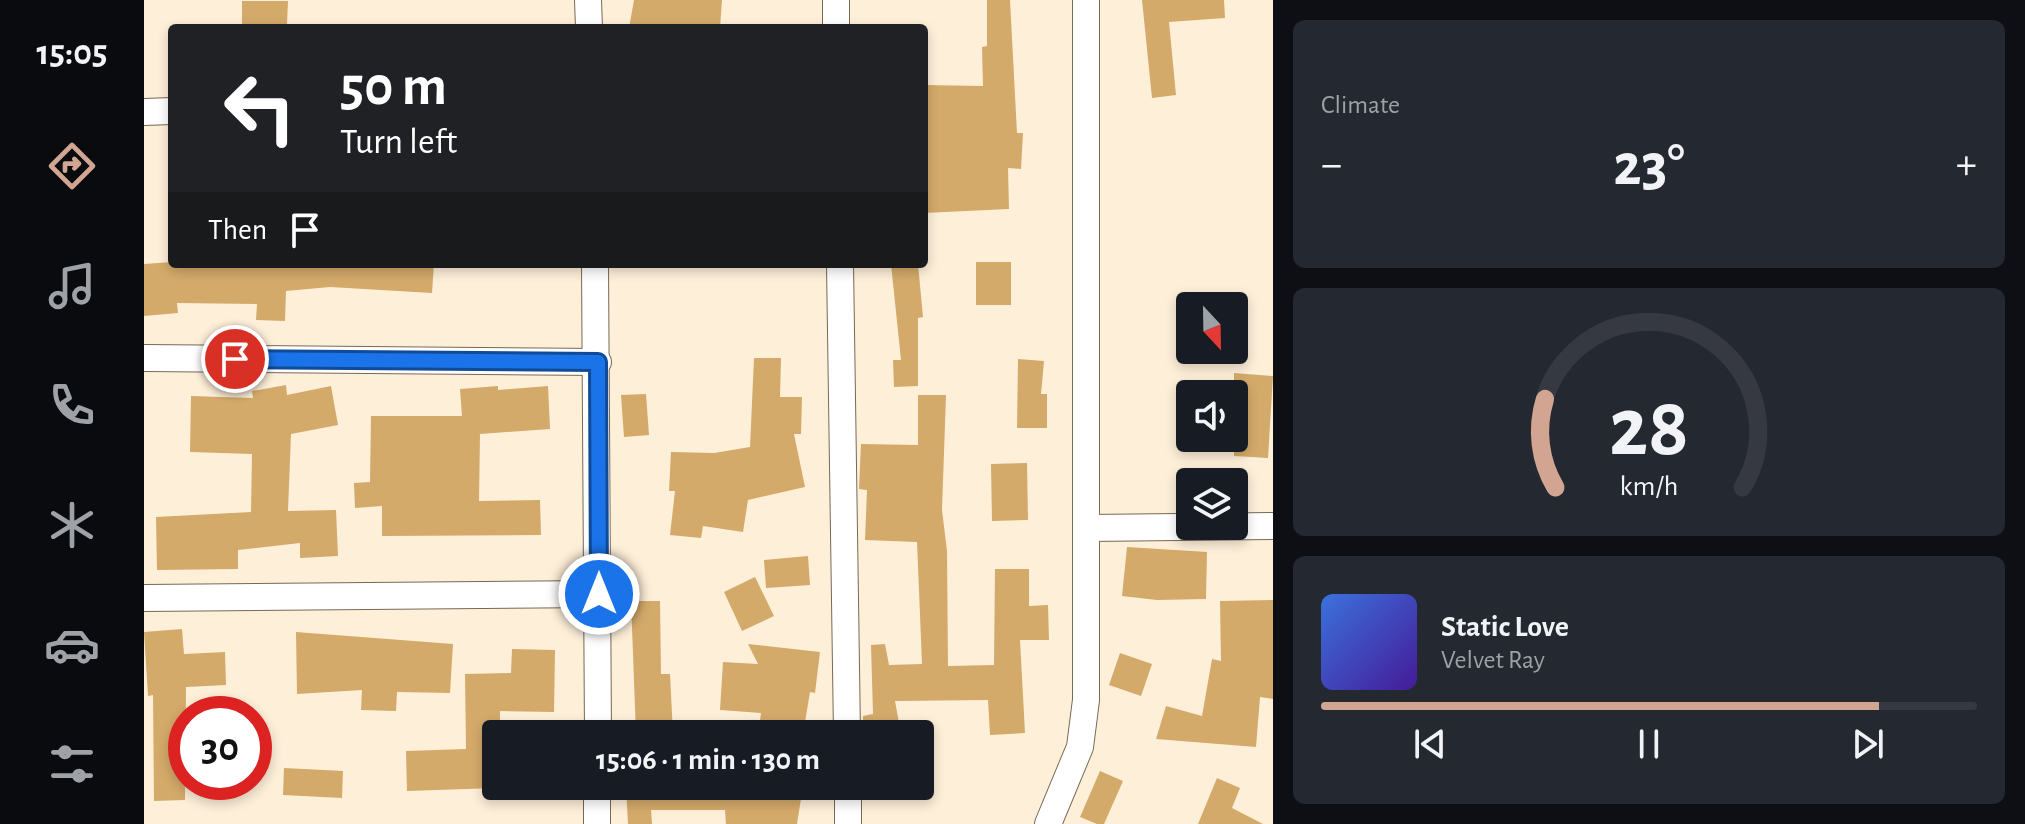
<!DOCTYPE html>
<html lang="en">
<head>
<meta charset="utf-8">
<style>
	body { margin:0; font-family:"Alegreya Sans",sans-serif; background:#242831; color:#f1f3f6; height:100vh; display:flex; flex-direction:column; font-size:30px; white-space:nowrap }
	* { box-sizing:border-box; margin:0 }
	p { font-size:26px; color:#9ea1a6 }
	.icon { flex:none; width:44px; height:44px; fill:none; stroke:currentColor; stroke-width:2; stroke-linecap:round; stroke-linejoin:round }
	.map { position:relative; flex:1; overflow:hidden }
	.details { display:flex; flex-direction:column; gap:20px; padding:20px; background:#0d0f14; width:752px }
	.details>* { flex:none }
	.guide { position:absolute; left:24px; top:24px; width:760px; height:244px; border-radius:8px; box-shadow:0 4px 12px #0003; background:#202124; color:#fff; overflow:hidden }
	.needle { width:52px; rotate:158deg }
	.tools { position:absolute; left:1032px; top:292px; display:grid; gap:16px }
	.tools a { display:grid; place-items:center; width:72px; height:72px; border-radius:8px; background:#171b24; box-shadow:0 4px 12px #0003; font-size:40px }
	.speed { position:absolute; left:24px; top:696px; display:flex; gap:16px; font-size:40px; font-weight:700; text-align:center }
	.speed>* { display:grid; place-content:center; width:104px; height:104px; border-radius:50%; background:#171b24; box-shadow:0 4px 12px #0003; line-height:1 }
	.speed .limit { border:12px solid #d22; background:#fff; color:#111 }
	.pin { position:absolute; display:grid; place-items:center; width:68px; height:68px; color:#fff; margin:-34px; border:4px solid #fff; border-radius:50%; box-shadow:0 2px 8px #0007 }
	.me { position:absolute; width:88px; margin:-44px; rotate:0deg; stroke-linejoin:round; filter:drop-shadow(0 0 6px #0008) }
	.turn { display:flex; align-items:center; gap:28px; height:168px; padding:0 40px; font-size:36px }
	.turn .icon { width:104px; height:104px; stroke-width:2.5 }
	.turn b { display:block; font-size:56px; line-height:68px }
	.then { display:flex; align-items:center; height:76px; padding:0 40px; background:#0003; gap:16px; font-size:30px }
	.big { font-size:60px; font-weight:700; line-height:1.1 }
	.details .widget { flex:1; display:flex; flex-direction:column; justify-content:center; gap:12px; min-width:0; padding:0 28px; border-radius:12px; background:#242831 }
	.details .dial { align-items:center; gap:0 }
	.dial svg { height:208px; overflow:visible; fill:none; stroke:#363941; stroke-width:7; stroke-linecap:round; text-anchor:middle }
	.dial text { fill:#f1f3f6; stroke:none }
	.song { display:flex; align-items:center; gap:24px }
	.cover { width:96px; height:96px; border-radius:12px; background:linear-gradient(135deg,hsl(220 70% 55%),hsl(260 70% 35%)) }
	.played { height:8px; border-radius:4px; background:linear-gradient(90deg,#d1a592 85%,#363941 85%) }
	.keys { display:flex; justify-content:space-around; direction:ltr }
	.heat { display:flex; justify-content:space-between; align-items:center; font-size:44px; direction:ltr }
	.trip { position:absolute; left:338px; top:720px; width:452px; height:80px; border-radius:8px; background:#171b24; box-shadow:0 4px 12px #0003; font-weight:700; line-height:80px; text-align:center }
	main { display:flex; flex:1; min-height:0 }
	.dock { display:flex; flex-direction:column; width:144px; justify-content:space-around; align-items:center; background:#090b0e; color:#9ea1a6 }
	.dock .icon { width:56px; height:56px }
	.dock .current { color:#d1a592 }
	.dock b { font-size:36px; color:#f1f3f6 }
	.map>svg:first-child { display:block }
	.building { fill:#d4aa6a }
	.lines { fill:none; stroke-linecap:round; stroke-linejoin:round }
	.street-casing { stroke:#766955; stroke-width:28 }
	.street { stroke:#fff; stroke-width:26 }
	.route-casing { stroke:#114b97; stroke-width:20 }
	.route { stroke:#1a73e8; stroke-width:14 }
</style>
</head>
<body>
<main>
<nav class="dock">
<b>15:05</b>
<svg class="icon current" aria-label="directions" viewBox="0 0 24 24"><path d="M12 3l9 9-9 9-9-9zM9 14v-3h6M13 9l2 2-2 2"/></svg>
<svg class="icon" aria-label="music" viewBox="0 0 24 24"><path d="M9 18V5l10-2v13"/><circle cx="6" cy="18" r="3"/><circle cx="16" cy="16" r="3"/></svg>
<svg class="icon" aria-label="phone" viewBox="0 0 24 24"><path d="M5 4h4l2 5-3 2q2 4 5 5l2-3 5 2v4C11 20 4 13 5 4z"/></svg>
<svg class="icon" aria-label="climate" viewBox="0 0 24 24"><path d="M12 3v18M4 7l16 10M4 17L20 7"/></svg>
<svg class="icon" aria-label="car" viewBox="0 0 24 24"><path d="M5 17H2v-5l4-1 3-4h7l3 4 3 1v5h-3M9 17h6M6 11h13"/><circle cx="7" cy="17" r="2"/><circle cx="17" cy="17" r="2"/></svg>
<svg class="icon" aria-label="filters" viewBox="0 0 24 24"><path d="M4 7h16M4 17h16"/><circle cx="9" cy="7" r="2"/><circle cx="15" cy="17" r="2"/></svg>
</nav>
<div class="map">
<svg width="1129" height="824" viewBox="0 0 1129 824">
	<rect width="100%" height="100%" fill="#feefd9"/>
	<g class="building">
		<path d="M490,0H578L576,28H485Z"/>
		<path d="M843,0H866L873,133H879L877,169L864,168L865,209L780,213V85L839,86L838,47L843,46Z"/>
		<path d="M998,0H1080L1081,18L1025,22L1032,95L1008,98Z"/>
		<path d="M98,1H144L143,24H98Z"/>
		<path d="M28,262V265L106,267L140,264L141,268L290,264L288,293L186,287L142,291L141,321L112,320L113,304L33,303L34,313L0,316V264Z"/>
		<rect x="832" y="262" width="35" height="43"/>
		<path d="M747,264H774L779,317L774,318V386L750,387L749,360H757Z"/>
		<path d="M610,358H637L636,397H658L657,434H650L661,487L604,500L599,532L559,526L557,538L526,535L531,491H525L527,452L570,453L606,447Z"/>
		<path d="M874,359L900,361L897,394H903V428H873Z"/>
		<path d="M1090,373L1129,376L1124,458L1090,456Z"/>
		<path d="M142,385L143,395L187,386L194,425L147,434L144,511L192,510L194,556L156,558V543L94,550V569L13,570L12,517L107,512L108,454L46,452L47,396L109,398L108,391Z"/>
		<path d="M354,386V390L404,386L406,429L336,434L335,501L396,500L397,535L238,536V506L211,508L210,483L226,482L227,416H318L316,389Z"/>
		<path d="M502,394L505,435L480,437L477,395Z"/>
		<path d="M774,395H802L798,510L803,551L804,666L850,665L851,569H885V606L904,605L905,640H876L881,733L846,735L844,700L751,701L757,734H719V716L729,714L727,645L741,644L745,665L778,664L773,542L721,540L723,490L715,489L717,444L774,445Z"/>
		<path d="M883,463L884,520L848,521L847,464Z"/>
		<path d="M983,547L1063,552L1062,599L1013,600L978,596Z"/>
		<path d="M664,556L666,585L622,588L620,560Z"/>
		<path d="M611,577L630,616L598,631L580,592Z"/>
		<path d="M1129,600V699L1116,697L1112,747L1012,739L1022,706L1058,716L1068,659L1077,661L1076,601Z"/>
		<path d="M487,601H516L517,674H526L529,734H492Z"/>
		<path d="M38,629L40,654L81,652L82,685L42,687L41,800L10,801L9,695L4,696L0,632Z"/>
		<path d="M152,632L309,644L306,693L253,692L252,711L217,710L218,690L153,694Z"/>
		<path d="M604,644L676,652L671,693L666,692L659,734H614L617,713L576,710L579,662L614,664Z"/>
		<path d="M368,649L411,650L410,712L356,711V721H352V788L263,791L262,751L322,749L321,674L367,673Z"/>
		<path d="M976,653L1008,664L997,696L965,685Z"/>
		<path d="M140,768L199,771L198,798L139,795Z"/>
		<path d="M956,771L979,781L960,824H953L936,817Z"/>
		<path d="M1073,778L1096,788L1088,808L1119,824H1054Z"/>
		<path d="M482,786H659L653,824H582L581,810H507L508,824H484Z"/>
	</g>
	<g class="lines">
		<g class="street-casing">
			<g id="street">
				<path d="M444,0L445,28"/>
				<path d="M692,0V28"/>
				<path d="M0,112L28,111"/>
				<path d="M451,264L454,734"/>
				<path d="M696,264L703,734"/>
				<path d="M0,358L454,362"/>
				<path d="M943,528L1129,526"/>
				<path d="M0,598L455,594"/>
				<path d="M704,786V824"/>
				<path d="M453,824V786"/>
				<path d="M904,824L936,747L942,700V0"/>
			</g>
		</g>
		<use href="#street" class="street"/>
	</g>
	<g class="lines">
		<g class="route-casing">
			<path id="route" d="M91,359L454,362L455,594"/>
		</g>
		<use href="#route" class="route"/>
	</g>
</svg>
<div class="tools">
<a><svg class="needle" viewBox="-14 -14 28 28"><path d="M0-13l5 13h-10z" fill="#e53935"/><path d="M0 13l5-13h-10z" fill="#9ea1a6"/></svg></a>
<a><svg class="icon" aria-label="sound" viewBox="0 0 24 24"><path d="M4 9h4l5-4v14l-5-4H4zM17 9q2 3 0 6"/></svg></a>
<a><svg class="icon" aria-label="layers" viewBox="0 0 24 24"><path d="M12 4l9 5-9 5-9-5zM3 14l9 5 9-5"/></svg></a>
</div>
<div class="speed"><div class="limit">30</div></div>
<div class="pin" style="left:91px;top:359px;background:#d93025"><svg class="icon" aria-label="arrive" viewBox="0 0 24 24"><path d="M6 21V4h12l-3 4 3 4H6"/></svg></div>
<svg class="me" style="left:455px;top:594px" viewBox="-20 -20 40 40"><circle r="17" fill="#1a73e8" stroke="#fff" stroke-width="3"/><path d="M0-11L8 9 0 5-8 9z" fill="#fff"/></svg>
<div class="trip">15:06 · 1 min · 130 m</div>
<div class="guide">
<div class="turn"><svg class="icon" aria-label="left" viewBox="0 0 24 24"><path d="M17 20v-9H6M10 6l-5 5 5 5"/></svg><div><b>50 m</b>Turn left</div></div>
<div class="then">Then<svg class="icon" aria-label="arrive" viewBox="0 0 24 24"><path d="M6 21V4h12l-3 4 3 4H6"/></svg></div>
</div>
</div>
<section class="details">
<div class="widget"><p>Climate</p>
<div class="heat"><a>−</a><b class="big">23°</b><a>+</a></div>
</div>
<div class="widget dial"><svg viewBox="0 0 100 80">
<path d="M14 69A42 42 0 1 1 86 69"/>
<path d="M14 69A42 42 0 0 1 10 35" stroke="#d1a592"/>
<text x="50" y="56" font-size="32" font-weight="700">28</text>
<text x="50" y="72" font-size="11">km/h</text>
</svg></div>
<div class="widget">
<div class="song"><i class="cover"></i><div><b>Static Love</b><p>Velvet Ray</p></div></div>
<div class="played"></div>
<div class="keys"><svg class="icon" aria-label="previous" viewBox="0 0 24 24"><path d="M18 5L8 12l10 7zM5 5v14"/></svg><svg class="icon" aria-label="pause" viewBox="0 0 24 24"><path d="M8 5v14M16 5v14"/></svg><svg class="icon" aria-label="next" viewBox="0 0 24 24"><path d="M6 5l10 7-10 7zM19 5v14"/></svg></div>
</div>
</section>
</main>
</body>
</html>
